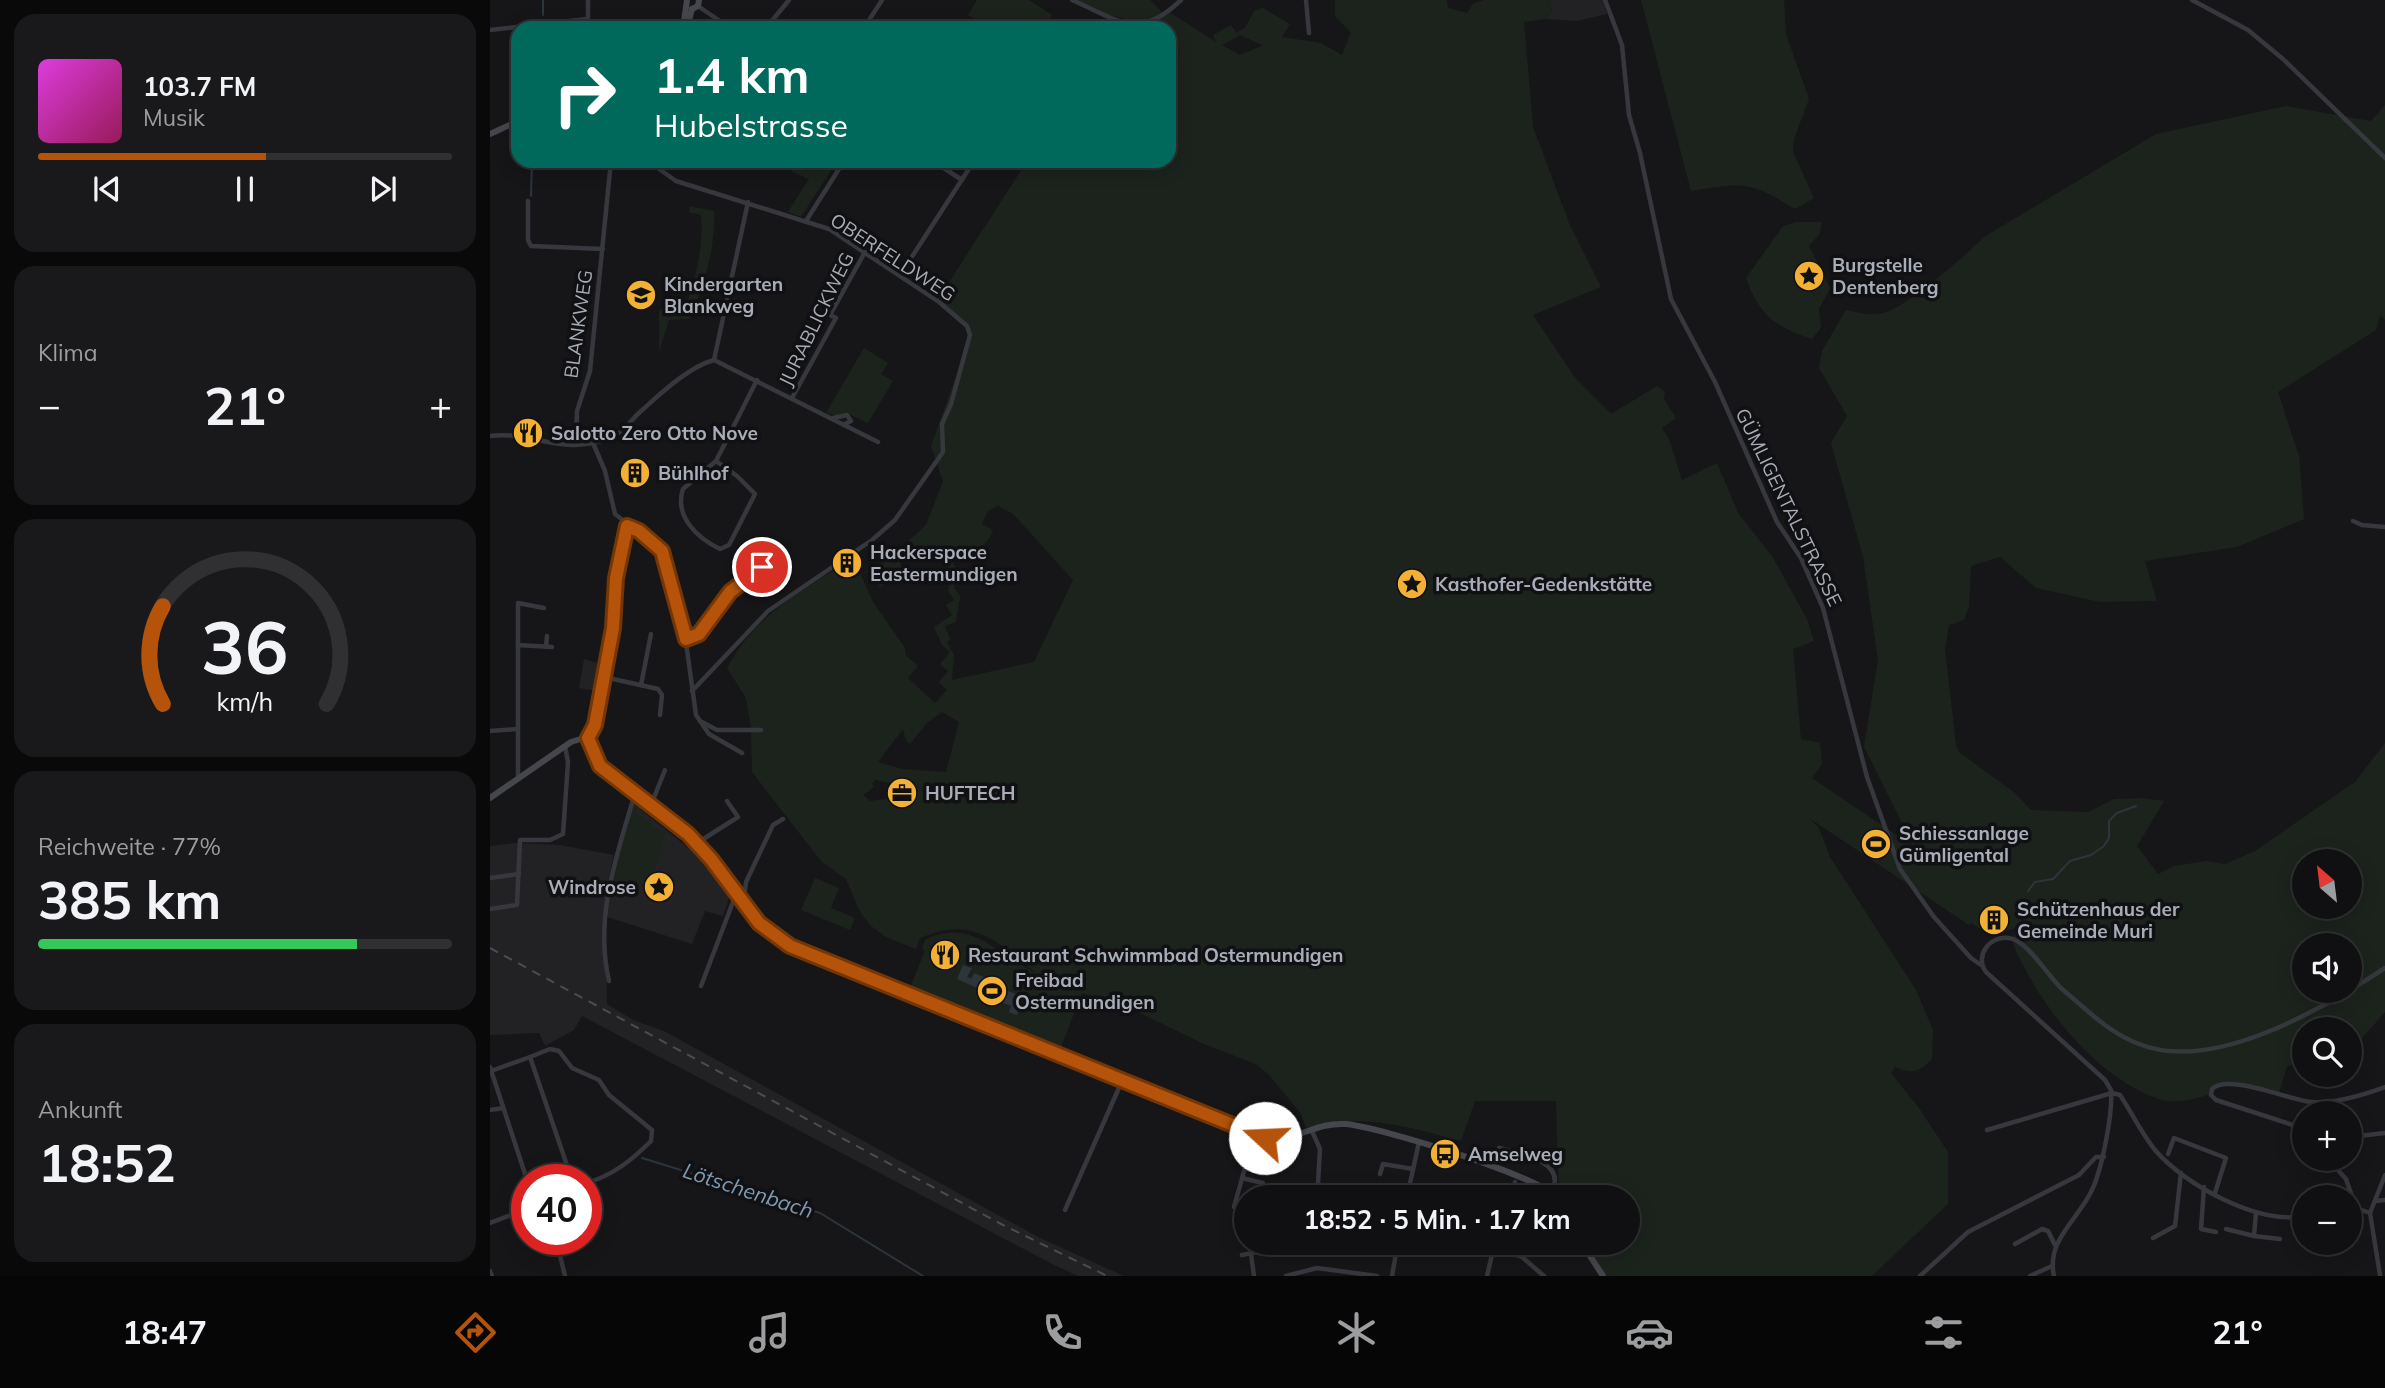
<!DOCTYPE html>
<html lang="de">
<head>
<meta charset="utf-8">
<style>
	body { margin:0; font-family:Mulish,sans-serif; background:#19191b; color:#f1f3f6; height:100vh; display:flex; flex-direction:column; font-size:26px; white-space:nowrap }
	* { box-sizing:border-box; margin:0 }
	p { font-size:23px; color:#9c9d9f }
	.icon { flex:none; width:38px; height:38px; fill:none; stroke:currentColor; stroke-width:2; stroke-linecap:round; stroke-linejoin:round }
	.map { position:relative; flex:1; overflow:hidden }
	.drawer { display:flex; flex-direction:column; gap:14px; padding:14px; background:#09090a; width:490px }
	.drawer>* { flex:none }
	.hud { position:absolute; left:21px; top:21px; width:665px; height:147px; border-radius:21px; box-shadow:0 4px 18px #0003,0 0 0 2px #303032; background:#00695c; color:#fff; overflow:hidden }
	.needle { width:46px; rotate:332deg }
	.controls { position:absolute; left:1802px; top:849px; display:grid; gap:14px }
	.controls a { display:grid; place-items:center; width:70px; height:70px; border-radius:50%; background:#101012; box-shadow:0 4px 18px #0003,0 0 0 2px #303032; font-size:35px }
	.speed { position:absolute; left:21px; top:1164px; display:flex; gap:14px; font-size:35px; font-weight:700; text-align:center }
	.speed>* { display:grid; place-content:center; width:91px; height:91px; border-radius:50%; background:#101012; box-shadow:0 4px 18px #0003,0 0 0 2px #303032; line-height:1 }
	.speed .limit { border:10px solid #d22; background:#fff; color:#111 }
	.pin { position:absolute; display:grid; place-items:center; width:60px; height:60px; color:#fff; margin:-30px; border:4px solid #fff; border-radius:50%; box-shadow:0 2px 7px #0007 }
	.me { position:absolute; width:77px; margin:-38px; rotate:290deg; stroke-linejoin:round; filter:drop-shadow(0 0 5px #0008) }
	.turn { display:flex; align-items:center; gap:24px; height:147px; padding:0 28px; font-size:32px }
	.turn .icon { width:91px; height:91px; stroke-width:2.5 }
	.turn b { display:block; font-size:49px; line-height:60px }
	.big { font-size:52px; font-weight:700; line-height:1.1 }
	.drawer .widget { flex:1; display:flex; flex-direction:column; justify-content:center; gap:10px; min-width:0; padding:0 24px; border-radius:21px; background:#19191b }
	.drawer .dial { align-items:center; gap:0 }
	.dial svg { height:182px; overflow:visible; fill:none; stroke:#303032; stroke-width:7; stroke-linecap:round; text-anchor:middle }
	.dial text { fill:#f1f3f6; stroke:none }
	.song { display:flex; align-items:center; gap:21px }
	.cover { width:84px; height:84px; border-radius:10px; background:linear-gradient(135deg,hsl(300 70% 55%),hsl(330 70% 35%)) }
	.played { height:7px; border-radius:4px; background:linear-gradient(90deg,#b45309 55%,#303032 55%) }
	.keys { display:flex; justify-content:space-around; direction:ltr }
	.heat { display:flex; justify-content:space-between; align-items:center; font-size:38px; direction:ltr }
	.charge { height:10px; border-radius:5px; background:linear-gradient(90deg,#34c759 77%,#303032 0) }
	.trip { position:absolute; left:744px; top:1185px; width:406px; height:70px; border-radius:35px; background:#101012; box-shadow:0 4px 18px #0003,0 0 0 2px #303032; font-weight:700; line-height:70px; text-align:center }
	.menu { display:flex; height:112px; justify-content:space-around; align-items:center; background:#060607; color:#9c9d9f }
	.menu .icon { width:49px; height:49px }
	.menu .current { color:#b45309 }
	.menu b { font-size:32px; color:#f1f3f6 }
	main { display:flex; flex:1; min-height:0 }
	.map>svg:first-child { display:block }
	.built { fill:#222225 }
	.green { fill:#1c231d; fill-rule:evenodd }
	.water { fill:#2c353c }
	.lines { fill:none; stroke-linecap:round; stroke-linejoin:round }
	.stream { stroke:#2c353c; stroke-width:2 }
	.street { stroke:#37383d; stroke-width:4.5 }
	.secondary { stroke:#45474d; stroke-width:6 }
	.rail { stroke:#4a4c52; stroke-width:2; stroke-dasharray:9 7; stroke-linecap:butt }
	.route-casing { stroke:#753606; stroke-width:18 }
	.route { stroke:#b45309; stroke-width:12 }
	.labels { text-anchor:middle; stroke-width:7; stroke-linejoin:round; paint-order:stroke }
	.street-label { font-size:19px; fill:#a8adb8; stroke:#111113 }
	.poi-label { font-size:19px; font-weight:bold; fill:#a8adb8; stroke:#111113; text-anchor:start }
	.water-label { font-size:21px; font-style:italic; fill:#7f9bb3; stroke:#111113 }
</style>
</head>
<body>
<main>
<section class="drawer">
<div class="widget">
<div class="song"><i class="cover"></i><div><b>103.7 FM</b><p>Musik</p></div></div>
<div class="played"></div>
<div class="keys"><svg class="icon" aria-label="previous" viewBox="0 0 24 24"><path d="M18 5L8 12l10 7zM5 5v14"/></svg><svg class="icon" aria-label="pause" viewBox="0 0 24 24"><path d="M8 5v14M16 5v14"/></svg><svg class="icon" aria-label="next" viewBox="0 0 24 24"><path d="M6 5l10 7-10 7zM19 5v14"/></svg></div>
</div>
<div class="widget"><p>Klima</p>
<div class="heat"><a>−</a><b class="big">21°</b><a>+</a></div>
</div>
<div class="widget dial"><svg viewBox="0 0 100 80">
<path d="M14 69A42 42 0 1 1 86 69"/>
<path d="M14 69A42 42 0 0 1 14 26" stroke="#b45309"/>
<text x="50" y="56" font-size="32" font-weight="700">36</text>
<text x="50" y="72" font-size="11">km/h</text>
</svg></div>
<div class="widget"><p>Reichweite · 77%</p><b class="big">385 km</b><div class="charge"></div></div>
<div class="widget"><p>Ankunft</p><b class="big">18:52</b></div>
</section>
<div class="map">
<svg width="1895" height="1276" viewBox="0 0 1895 1276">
	<rect width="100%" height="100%" fill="#161618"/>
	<g class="built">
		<path d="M1059,0H1113L1117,14L1087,21L1055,19L1062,11Z"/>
		<path d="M143,283L158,285L163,305L141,303Z"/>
		<path d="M94,659L111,664L107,691L89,688Z"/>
		<path d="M145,799L151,804V810L212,859L239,898L233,916L215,911L202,944L117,917V895Z"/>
		<path d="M25,843L70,845L124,855L115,893L117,1004L143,1020L174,1031L550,1238L634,1276H588L564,1265L92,1016L84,1030L55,1046L49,1033L0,1035V846Z"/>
	</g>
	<g class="green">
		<path d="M487,0H539L562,15L553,28H498L478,15Z"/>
		<path d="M587,0H660L672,12L660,23L679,12L726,42L723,35L741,25L746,33L755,28L764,11L773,8L800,24L792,37L831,43L852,55L861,32L845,16V0H957L958,8L977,13L983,4L994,0H1059L1062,11L1055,19L1034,22L1043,127L1079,223L1111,287L1043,315L1086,379L1121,414L1167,386L1175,392L1174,399L1186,418L1172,428L1179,439L1192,480L1227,463L1248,513L1282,556L1317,619L1324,641L1303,649L1311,739L1330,743L1332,764L1322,778L1424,847L1374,747L1388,660L1373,557L1341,443L1357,416L1329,368L1332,351L1356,310C1369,313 1380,316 1394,313C1418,306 1475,256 1494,237L1666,134L1796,106L1881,121L1895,105V320L1890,315L1886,330L1788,392L1809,456L1814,519L1747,547L1655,561L1667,601L1610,602L1546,588L1510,557L1481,566L1479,607L1474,620L1459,625L1455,649L1466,745L1469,752L1525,793L1541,810L1598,812L1624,799L1652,798L1674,801L1647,846L1668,874L1684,866L1716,861L1735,864L1765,851L1865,782L1895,743V1012L1860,1052V1029H1815V1064L1797,1066L1789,1093L1731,1083L1726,1084L1721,1094C1704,1099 1686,1105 1669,1099C1612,1080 1561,1019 1534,967C1528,955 1518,941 1527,928L1499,934L1481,923L1479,925L1319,818L1329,828L1340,857L1426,990L1443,1030L1442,1059C1429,1073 1422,1074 1405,1067L1401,1073L1429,1108L1458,1152V1204L1382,1276H1113L1091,1243L1138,1242V1197H1069L1066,1101H985L971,1141C918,1127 870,1112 816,1128L810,1112L779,1075L766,1064L716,1045L650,1013L592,993L570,1050L419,990L435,951L432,949L435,940C480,916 509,956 546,973C506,941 484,915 430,938L426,949L396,937L381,926L370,912L356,879L331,861L262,772L261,728L256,698L237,668C264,618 303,596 350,566L363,579L405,553L436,525L453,481L441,446L476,348L479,331L447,301L537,161H679V28H652L656,24L616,14ZM750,35L772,45V46L750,55L732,45ZM508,506L523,514L583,580L544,662L462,680L464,655L457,643L460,639L455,626L466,622L470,596L464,587L468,571L461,560C479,552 496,550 503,530L492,524L498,511ZM442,546L461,571L458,591L464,600L456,605L462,615L444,627L452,645L460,652L450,664L458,671L449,682L457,690L445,703L418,678L428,666L416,656L415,648L383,602L371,575L377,572L390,587L414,571L406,554L411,551L421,561ZM452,712L469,722L456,772L412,769L388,762L413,729L416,741L420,744L437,723ZM385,780L416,786L421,800L412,807L396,799L380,801L373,795L384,787L382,784ZM1815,861H1860V906H1815ZM1815,945H1860V990H1815Z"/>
		<path d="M1151,0H1294L1296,34L1319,99L1304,139L1303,152L1324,198L1305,209C1258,180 1254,183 1201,191Z"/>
		<path d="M307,161H347L311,217L298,212L319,179L301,171Z"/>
		<path d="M200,206L224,211C226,245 214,288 199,319L179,320L169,352V312L173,307L196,306C206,277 214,245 211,215L199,212Z"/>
		<path d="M1306,222H1332L1329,235L1319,246L1340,288L1329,309L1331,328L1322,339C1284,326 1270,316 1256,278L1293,226Z"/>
		<path d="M374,348L398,363L391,374L403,381L378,423L357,413L347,416L336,413Z"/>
		<path d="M145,804L148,805L146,812L166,828L176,831L159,888L126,878L123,887L120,886Z"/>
		<path d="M325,878L349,888L341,908L365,918L360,930L311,910Z"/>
	</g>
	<g class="water">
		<path d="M473,965L482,968L477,977L481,979L484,973L499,979L494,991L467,979Z"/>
		<path d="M501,984L534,997L527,1015L519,1012L521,1006L494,995Z"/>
	</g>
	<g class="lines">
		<g class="stream">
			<path d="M53,0V15"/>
			<path d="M53,28V26"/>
			<path d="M41,196L42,161"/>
			<path d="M1538,891L1545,882L1563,879L1580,861L1601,855L1614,846L1619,838V821L1627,813L1646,806"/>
			<path d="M152,1158L330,1213L433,1276"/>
		</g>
		<g class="street">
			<path d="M582,0C630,21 648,41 691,0"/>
			<path d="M816,0L819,33"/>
			<path d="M1115,0L1132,45L1139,115L1150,153L1181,299L1225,382L1287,522L1311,558L1333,608L1377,777L1410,869L1444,917L1481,958L1491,965"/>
			<path d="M1702,0L1758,30L1793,59L1895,158"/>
			<path d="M208,6L240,28"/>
			<path d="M98,28V0"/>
			<path d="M276,28L299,0"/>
			<path d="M374,28L392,0"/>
			<path d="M0,30L97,19"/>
			<path d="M158,161L186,181L339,229L449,302L477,326L480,335L461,404L452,424L453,452L405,520L382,540L278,611L202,691"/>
			<path d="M443,161L472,180"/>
			<path d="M38,201V240L41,246L113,249"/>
			<path d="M316,221L354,161"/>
			<path d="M414,269L484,161"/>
			<path d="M224,360L388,442"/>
			<path d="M224,360L258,202"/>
			<path d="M302,398L346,318L340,315L375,252"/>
			<path d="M343,418L357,415L361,421L355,424"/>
			<path d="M0,436C41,430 74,458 122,437C134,432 140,421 150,412C169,395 198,367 224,360"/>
			<path d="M103,443L115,471L125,514L172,551L194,628L206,715L219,734L252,753"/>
			<path d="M86,445L87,411L100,371L121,161"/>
			<path d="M226,461L193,489C184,516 207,538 230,549L239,545L265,494L247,476L226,461L267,380"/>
			<path d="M1863,521L1872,525L1895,527"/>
			<path d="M196,639L209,634L240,591L287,555"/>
			<path d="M28,645L62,647"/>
			<path d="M56,647L57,636"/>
			<path d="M114,677L168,689L172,695L170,715"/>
			<path d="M151,685L161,634"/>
			<path d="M210,721L227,730H271"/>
			<path d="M0,731L27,729"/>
			<path d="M98,738L105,725L123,628L126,578L137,526"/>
			<path d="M28,778V603L54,608"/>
			<path d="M161,805L175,770"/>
			<path d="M207,843L248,817L237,801"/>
			<path d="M0,878L29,874"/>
			<path d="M0,909L27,905L30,840H60L73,834L78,762L75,746"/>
			<path d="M119,981C104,916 127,855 145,793"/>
			<path d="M211,986L243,902L255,890L256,882L283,825L293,819"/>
			<path d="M40,1057L60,1049L69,1051L82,1068L109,1080L119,1095L162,1130L161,1141C142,1160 122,1176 96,1183"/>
			<path d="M0,1067L37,1180"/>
			<path d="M1,1071L40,1057L82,1180"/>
			<path d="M1622,1093L1630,1095C1642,1113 1651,1133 1665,1150C1695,1185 1768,1225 1815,1216"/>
			<path d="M0,1110L13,1108"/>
			<path d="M1815,1129L1726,1100L1721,1095L1722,1089C1737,1073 1800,1100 1821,1102C1844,1104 1873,1095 1895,1087"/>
			<path d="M1497,1130L1622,1093"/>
			<path d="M822,1131L830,1149L828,1183L833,1188"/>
			<path d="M1860,1137L1895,1133"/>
			<path d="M761,1150L781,1153"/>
			<path d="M1678,1154L1684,1138L1736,1158L1725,1193"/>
			<path d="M1837,1158L1856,1179L1865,1205"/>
			<path d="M1000,1166L1009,1148C1030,1153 1077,1161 1062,1192"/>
			<path d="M890,1174L893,1164L923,1169"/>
			<path d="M752,1178L773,1183"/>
			<path d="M919,1186L955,1197"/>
			<path d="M1714,1187L1711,1229L1726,1232"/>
			<path d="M869,1189L873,1188L872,1197"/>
			<path d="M917,1197L929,1142"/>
			<path d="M1020,1197L1025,1182"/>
			<path d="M1885,1201L1895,1200"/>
			<path d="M1860,1206L1880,1213"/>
			<path d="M744,1207L758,1157L772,1125"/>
			<path d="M96,1209L102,1220"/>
			<path d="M575,1210L632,1081"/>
			<path d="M1880,1213L1890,1275"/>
			<path d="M1880,1213L1895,1175"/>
			<path d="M0,1223L37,1209"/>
			<path d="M1736,1229L1764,1236L1766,1213"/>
			<path d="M1764,1236L1790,1239"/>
			<path d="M1663,1238L1685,1226L1691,1173"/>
			<path d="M66,1239L75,1276"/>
			<path d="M989,1242L1032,1257L1054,1276"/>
			<path d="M1525,1244L1552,1229L1558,1231L1565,1245"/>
			<path d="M761,1254L764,1276"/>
			<path d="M752,1255L817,1242"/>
			<path d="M0,1271L2,1276"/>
			<path d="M796,1276L827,1268L887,1276"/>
			<path d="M902,1276L908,1242"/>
			<path d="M997,1276L1005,1242"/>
			<path d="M1430,1276L1478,1232L1589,1175L1606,1157H1614"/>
			<path d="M1540,1276L1562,1266"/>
			<path d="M1564,1276C1556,1240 1588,1220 1602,1190C1612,1169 1623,1113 1621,1090L1615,1080L1496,972C1484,956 1500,935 1519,938C1537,940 1558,976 1572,989C1596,1009 1619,1033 1649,1044C1723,1074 1834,1008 1895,968"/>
		</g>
		<g class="secondary">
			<path d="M202,9L208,6L209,0"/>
			<path d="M193,28L197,0"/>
			<path d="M197,28L202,9"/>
			<path d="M0,134L28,121"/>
			<path d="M0,798L81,742L97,737L110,766L198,834L221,859L263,916L300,946L767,1136C803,1146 822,1122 855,1124C887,1126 1048,1176 1066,1197"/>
			<path d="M1091,1242L1113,1276"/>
		</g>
		<path class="rail" d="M0,948L511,1224L617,1276"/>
	</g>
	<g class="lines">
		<g class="route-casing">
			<path id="route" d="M272,567L240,592L209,634L196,639L172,551L149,531L137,526L126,578L123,628L105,725L98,738L110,766L198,834L221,859L269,923L300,946L775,1138"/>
		</g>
		<use href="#route" class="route"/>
	</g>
	<defs>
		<g id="sight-disc" transform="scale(1.575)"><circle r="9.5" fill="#f2b134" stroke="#111113"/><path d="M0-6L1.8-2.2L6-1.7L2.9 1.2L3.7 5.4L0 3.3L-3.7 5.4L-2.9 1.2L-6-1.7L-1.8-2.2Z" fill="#111"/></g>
		<g id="school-disc" transform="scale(1.575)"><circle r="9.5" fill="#f2b134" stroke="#111113"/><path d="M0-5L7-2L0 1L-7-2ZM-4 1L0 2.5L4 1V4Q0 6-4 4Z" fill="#111"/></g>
		<g id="restaurant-disc" transform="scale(1.575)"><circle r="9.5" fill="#f2b134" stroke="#111113"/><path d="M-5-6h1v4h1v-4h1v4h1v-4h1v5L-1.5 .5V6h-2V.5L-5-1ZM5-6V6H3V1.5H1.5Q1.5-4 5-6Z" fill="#111"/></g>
		<g id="building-disc" transform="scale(1.575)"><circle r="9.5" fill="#f2b134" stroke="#111113"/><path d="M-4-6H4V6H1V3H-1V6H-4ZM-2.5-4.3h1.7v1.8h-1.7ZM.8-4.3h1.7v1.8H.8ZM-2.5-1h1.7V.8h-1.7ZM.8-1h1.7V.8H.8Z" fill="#111"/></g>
		<g id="office-disc" transform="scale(1.575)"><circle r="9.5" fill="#f2b134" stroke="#111113"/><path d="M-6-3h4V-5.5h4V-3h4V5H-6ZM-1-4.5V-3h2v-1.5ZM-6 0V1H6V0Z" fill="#111"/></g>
		<g id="stadium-disc" transform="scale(1.575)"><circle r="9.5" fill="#f2b134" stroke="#111113"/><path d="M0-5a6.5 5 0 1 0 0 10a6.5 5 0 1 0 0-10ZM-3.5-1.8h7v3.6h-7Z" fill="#111"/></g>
		<g id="bus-disc" transform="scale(1.575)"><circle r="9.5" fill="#f2b134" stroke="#111113"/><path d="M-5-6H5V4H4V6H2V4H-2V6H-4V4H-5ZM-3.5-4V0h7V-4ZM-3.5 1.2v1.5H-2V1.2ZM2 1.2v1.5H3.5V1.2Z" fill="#111"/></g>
	</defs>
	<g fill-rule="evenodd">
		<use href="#sight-disc" x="1319" y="276"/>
		<use href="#school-disc" x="151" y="295"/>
		<use href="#restaurant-disc" x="38" y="433"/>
		<use href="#building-disc" x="145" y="473"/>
		<use href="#building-disc" x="357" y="563"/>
		<use href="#sight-disc" x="922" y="584"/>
		<use href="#office-disc" x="412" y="793"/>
		<use href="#stadium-disc" x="1386" y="844"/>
		<use href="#sight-disc" x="169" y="887"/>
		<use href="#building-disc" x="1504" y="920"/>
		<use href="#restaurant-disc" x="455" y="955"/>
		<use href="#stadium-disc" x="502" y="991"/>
		<use href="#bus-disc" x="955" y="1154"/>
	</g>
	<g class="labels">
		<g class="street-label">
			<text transform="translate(403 257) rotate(33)" y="7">OBERFELDWEG</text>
			<text transform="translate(326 319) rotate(-64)" y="7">JURABLICKWEG</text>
			<text transform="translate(88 324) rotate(-82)" y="7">BLANKWEG</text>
			<text transform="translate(1299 507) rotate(64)" y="7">GÜMLIGENTALSTRASSE</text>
		</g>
		<g class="poi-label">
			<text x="1342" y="272">Burgstelle<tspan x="1342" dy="22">Dentenberg</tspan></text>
			<text x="174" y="291">Kindergarten<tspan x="174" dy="22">Blankweg</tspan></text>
			<text x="61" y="440">Salotto Zero Otto Nove</text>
			<text x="168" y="480">Bühlhof</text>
			<text x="380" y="559">Hackerspace<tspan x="380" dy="22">Eastermundigen</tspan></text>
			<text x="945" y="591">Kasthofer-Gedenkstätte</text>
			<text x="435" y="800">HUFTECH</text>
			<text x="1409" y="840">Schiessanlage<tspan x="1409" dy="22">Gümligental</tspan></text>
			<text x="146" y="894" text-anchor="end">Windrose</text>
			<text x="1527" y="916">Schützenhaus der<tspan x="1527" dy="22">Gemeinde Muri</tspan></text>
			<text x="478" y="962">Restaurant Schwimmbad Ostermundigen</text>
			<text x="525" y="987">Freibad<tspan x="525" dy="22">Ostermundigen</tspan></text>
			<text x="978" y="1161">Amselweg</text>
		</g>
		<g class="water-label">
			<text transform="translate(258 1191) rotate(18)" y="7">Lötschenbach</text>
		</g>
	</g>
</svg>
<div class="controls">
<a><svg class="needle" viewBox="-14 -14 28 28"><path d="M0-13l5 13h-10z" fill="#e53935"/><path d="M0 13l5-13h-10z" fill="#9c9d9f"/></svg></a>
<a><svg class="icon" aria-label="sound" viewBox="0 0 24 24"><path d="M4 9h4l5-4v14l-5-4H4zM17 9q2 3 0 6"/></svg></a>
<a><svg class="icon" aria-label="search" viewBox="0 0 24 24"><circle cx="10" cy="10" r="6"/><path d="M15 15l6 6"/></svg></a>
<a>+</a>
<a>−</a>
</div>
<div class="speed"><div class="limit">40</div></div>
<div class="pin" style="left:272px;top:567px;background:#d93025"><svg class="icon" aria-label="arrive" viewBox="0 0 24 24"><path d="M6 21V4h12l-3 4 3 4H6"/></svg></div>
<svg class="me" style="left:775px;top:1138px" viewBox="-20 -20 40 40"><circle r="19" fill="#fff"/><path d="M0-13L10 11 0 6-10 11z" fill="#b45309"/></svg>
<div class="trip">18:52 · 5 Min. · 1.7 km</div>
<div class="hud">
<div class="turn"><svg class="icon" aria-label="right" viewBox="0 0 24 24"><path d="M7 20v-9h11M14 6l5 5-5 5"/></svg><div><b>1.4 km</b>Hubelstrasse</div></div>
</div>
</div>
</main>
<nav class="menu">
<b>18:47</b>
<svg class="icon current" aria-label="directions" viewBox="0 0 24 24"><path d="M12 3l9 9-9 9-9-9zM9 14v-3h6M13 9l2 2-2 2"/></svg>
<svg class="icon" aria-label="music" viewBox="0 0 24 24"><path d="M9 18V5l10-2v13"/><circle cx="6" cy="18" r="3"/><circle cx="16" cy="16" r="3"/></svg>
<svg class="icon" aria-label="phone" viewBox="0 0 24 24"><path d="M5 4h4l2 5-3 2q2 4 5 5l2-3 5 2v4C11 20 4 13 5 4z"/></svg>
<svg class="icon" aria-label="climate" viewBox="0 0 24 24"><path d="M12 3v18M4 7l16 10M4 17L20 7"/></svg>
<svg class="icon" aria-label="car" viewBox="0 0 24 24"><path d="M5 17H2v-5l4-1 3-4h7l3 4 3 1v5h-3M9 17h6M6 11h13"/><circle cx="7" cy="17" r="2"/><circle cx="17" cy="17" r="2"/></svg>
<svg class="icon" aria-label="filters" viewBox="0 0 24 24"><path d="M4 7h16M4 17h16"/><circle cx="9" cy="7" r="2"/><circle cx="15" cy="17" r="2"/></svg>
<b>21°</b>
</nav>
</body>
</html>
